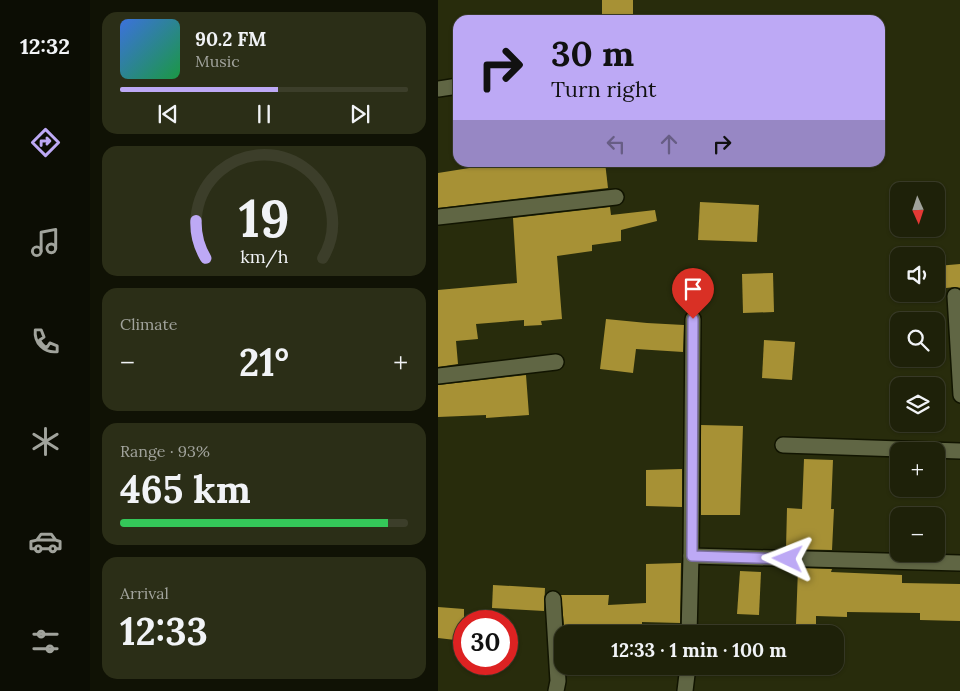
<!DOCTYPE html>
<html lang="en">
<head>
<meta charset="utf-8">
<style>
	body { margin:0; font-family:Lora,serif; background:#2b2e17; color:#f1f3f6; height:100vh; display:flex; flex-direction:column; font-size:19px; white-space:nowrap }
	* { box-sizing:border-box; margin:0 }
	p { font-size:16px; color:#a1a39c }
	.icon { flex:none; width:28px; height:28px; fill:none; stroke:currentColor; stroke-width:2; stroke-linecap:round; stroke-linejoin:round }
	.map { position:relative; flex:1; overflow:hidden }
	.panel { display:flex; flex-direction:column; gap:12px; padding:12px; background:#101205; width:348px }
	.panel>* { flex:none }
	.banner { position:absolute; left:15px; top:15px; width:432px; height:152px; border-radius:15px; box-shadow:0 1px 4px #0004,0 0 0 1px #3c3e2a; background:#bda9f5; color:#111; overflow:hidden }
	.needle { width:32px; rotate:177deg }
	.tools { position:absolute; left:452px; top:182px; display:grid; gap:10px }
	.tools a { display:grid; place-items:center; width:55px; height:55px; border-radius:10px; background:#1e2109; box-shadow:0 1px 4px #0004,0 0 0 1px #3c3e2a; font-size:25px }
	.speed { position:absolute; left:15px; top:610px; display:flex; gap:10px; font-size:25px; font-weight:700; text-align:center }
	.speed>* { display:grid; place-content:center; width:65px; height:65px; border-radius:50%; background:#1e2109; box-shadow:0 1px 4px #0004,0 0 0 1px #3c3e2a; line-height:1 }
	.speed .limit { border:8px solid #d22; background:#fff; color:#111 }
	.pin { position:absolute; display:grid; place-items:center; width:42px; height:42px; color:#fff; margin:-51px -21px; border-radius:50% 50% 50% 0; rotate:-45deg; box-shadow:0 0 5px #0007 }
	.pin .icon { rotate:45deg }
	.me { position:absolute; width:55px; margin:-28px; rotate:272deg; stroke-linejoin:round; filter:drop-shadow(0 0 4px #0008) }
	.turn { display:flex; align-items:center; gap:18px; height:105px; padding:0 15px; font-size:22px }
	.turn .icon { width:65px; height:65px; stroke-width:2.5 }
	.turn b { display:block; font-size:35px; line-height:42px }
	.lanes { display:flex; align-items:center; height:48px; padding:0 15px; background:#0003; justify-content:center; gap:25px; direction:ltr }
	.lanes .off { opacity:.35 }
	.big { font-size:38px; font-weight:800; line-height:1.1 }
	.panel .widget { flex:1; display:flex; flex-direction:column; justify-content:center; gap:8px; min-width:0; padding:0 18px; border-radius:15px; background:#2b2e17 }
	.panel .dial { align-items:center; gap:0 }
	.dial svg { height:130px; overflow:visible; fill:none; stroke:#3c3e2a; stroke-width:7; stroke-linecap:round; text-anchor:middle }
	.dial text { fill:#f1f3f6; stroke:none }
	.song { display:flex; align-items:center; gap:15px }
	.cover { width:60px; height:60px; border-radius:8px; background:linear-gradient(135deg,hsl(220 70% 55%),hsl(140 70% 35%)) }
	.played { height:5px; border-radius:2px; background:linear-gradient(90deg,#bda9f5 55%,#3c3e2a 55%) }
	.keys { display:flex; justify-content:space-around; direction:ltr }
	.heat { display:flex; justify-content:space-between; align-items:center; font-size:28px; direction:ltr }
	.charge { height:8px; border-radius:4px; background:linear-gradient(90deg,#34c759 93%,#3c3e2a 0) }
	.trip { position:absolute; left:116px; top:625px; width:290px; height:50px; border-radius:15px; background:#1e2109; box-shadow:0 1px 4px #0004,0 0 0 1px #3c3e2a; font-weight:800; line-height:50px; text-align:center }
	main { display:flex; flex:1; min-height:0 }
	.tabs { display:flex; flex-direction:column; width:90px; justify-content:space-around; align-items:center; background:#0c0d04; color:#a1a39c }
	.tabs .icon { width:35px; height:35px }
	.tabs .selected { color:#bda9f5 }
	.tabs b { font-size:22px; color:#f1f3f6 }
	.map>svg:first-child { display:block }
	.building { fill:#a79135 }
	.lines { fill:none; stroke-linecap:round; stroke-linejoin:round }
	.street-casing { stroke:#111400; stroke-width:18 }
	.street { stroke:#606644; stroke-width:15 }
	.route-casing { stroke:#7b6e9f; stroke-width:12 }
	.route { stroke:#bda9f5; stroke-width:9 }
</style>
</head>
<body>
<main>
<nav class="tabs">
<b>12:32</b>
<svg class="icon selected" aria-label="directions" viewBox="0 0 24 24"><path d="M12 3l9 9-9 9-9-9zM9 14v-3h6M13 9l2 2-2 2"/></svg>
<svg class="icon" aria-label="music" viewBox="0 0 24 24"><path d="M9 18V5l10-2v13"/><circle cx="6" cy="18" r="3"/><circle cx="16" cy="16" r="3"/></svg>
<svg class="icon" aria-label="phone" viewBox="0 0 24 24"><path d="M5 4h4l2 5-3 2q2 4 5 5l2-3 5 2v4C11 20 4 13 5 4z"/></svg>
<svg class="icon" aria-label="climate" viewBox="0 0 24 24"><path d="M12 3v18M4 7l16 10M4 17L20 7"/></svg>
<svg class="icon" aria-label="car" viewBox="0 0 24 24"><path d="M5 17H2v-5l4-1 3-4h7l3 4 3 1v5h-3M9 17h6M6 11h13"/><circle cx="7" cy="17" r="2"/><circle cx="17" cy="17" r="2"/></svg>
<svg class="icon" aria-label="filters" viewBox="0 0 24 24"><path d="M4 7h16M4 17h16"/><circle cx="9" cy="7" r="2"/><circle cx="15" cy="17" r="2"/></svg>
</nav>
<section class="panel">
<div class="widget">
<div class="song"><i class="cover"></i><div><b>90.2 FM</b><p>Music</p></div></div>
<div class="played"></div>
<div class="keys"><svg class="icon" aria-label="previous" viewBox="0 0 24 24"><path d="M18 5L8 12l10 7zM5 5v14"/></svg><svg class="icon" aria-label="pause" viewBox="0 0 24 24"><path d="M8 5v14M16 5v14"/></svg><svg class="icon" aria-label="next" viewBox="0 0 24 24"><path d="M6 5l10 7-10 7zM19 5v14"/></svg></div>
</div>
<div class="widget dial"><svg viewBox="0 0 100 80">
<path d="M14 69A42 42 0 1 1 86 69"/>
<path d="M14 69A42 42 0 0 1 8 46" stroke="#bda9f5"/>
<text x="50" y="56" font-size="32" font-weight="700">19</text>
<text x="50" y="72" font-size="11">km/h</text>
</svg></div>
<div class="widget"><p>Climate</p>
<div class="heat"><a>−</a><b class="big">21°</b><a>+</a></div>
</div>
<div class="widget"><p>Range · 93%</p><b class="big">465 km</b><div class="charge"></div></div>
<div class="widget"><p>Arrival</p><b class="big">12:33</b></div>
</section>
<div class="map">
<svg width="523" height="691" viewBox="0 0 523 691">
	<rect width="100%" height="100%" fill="#282c0c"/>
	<g class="building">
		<rect x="164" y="0" width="31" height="20"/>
		<path d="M69,162H167L170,188L0,208V173Z"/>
		<path d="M262,202L321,205L319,242L260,240Z"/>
		<path d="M172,207L173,215L217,210L219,221L183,230V241L154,245V251L119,256L124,319L103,321L104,325L86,326V320L38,324L40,339L18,341L20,364L0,367V290L79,283L75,218Z"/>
		<path d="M523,264V288L517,287L499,289V266Z"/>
		<path d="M335,273L336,312L305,313L304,274Z"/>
		<path d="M168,319L209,323L246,325L245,352L198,349L195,373L162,369Z"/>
		<path d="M326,340L357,342L354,380L324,378Z"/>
		<path d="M88,375L91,415L48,418V415L0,417V385Z"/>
		<path d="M263,425L305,426L302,515H263Z"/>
		<path d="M366,459L395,460L393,509H396L394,550L348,549L349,508L364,509Z"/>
		<path d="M244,469V507L208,506V470Z"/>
		<path d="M243,563L242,623L204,622V634H175V626L126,625L123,595H171L170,605L208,603V564Z"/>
		<path d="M360,568L394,569L393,572L464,575V583L523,584V621L482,620V613L409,612V617L378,616V625L358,624Z"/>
		<path d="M302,571L323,572L321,615L299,614Z"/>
		<path d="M55,585L107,588L106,611L54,608Z"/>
		<path d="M0,607L26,609V641L0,638Z"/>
		<path d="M311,628V634H260V632H292V629Z"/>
	</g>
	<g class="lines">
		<g class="street-casing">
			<g id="street">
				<path d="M0,89L20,86"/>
				<path d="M0,217L178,197"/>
				<path d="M517,296L523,395"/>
				<path d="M255,319L253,556L523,563"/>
				<path d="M0,376L118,362"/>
				<path d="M345,445L523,451"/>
				<path d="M115,599L120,681L118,691"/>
				<path d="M251,634L253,556"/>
				<path d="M247,691L250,666"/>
			</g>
		</g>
		<use href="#street" class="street"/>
	</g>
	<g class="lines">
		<g class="route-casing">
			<path id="route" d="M255,319L254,556L350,559"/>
		</g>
		<use href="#route" class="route"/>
	</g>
</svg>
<div class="tools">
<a><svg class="needle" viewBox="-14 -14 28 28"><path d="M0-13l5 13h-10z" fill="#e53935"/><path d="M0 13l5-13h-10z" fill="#a1a39c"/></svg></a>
<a><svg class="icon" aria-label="sound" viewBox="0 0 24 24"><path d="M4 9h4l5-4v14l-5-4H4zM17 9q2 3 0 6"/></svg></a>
<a><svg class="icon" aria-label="search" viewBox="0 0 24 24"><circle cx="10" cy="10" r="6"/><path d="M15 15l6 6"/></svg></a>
<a><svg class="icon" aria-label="layers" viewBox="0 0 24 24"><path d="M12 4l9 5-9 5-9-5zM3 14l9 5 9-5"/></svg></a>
<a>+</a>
<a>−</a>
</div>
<div class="speed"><div class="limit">30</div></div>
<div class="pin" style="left:255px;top:319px;background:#d93025"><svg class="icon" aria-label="arrive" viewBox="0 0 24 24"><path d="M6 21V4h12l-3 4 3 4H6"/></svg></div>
<svg class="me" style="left:350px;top:559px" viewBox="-20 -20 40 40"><path d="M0-17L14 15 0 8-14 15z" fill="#bda9f5" stroke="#fff" stroke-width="4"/></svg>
<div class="trip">12:33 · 1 min · 100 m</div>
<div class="banner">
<div class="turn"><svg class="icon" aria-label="right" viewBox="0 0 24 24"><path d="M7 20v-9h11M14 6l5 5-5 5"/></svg><div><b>30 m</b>Turn right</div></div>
<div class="lanes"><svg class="icon off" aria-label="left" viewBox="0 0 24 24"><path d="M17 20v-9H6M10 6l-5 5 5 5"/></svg><svg class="icon off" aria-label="ahead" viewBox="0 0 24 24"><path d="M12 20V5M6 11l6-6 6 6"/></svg><svg class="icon" aria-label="right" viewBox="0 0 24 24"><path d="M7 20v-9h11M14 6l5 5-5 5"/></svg></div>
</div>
</div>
</main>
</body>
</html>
